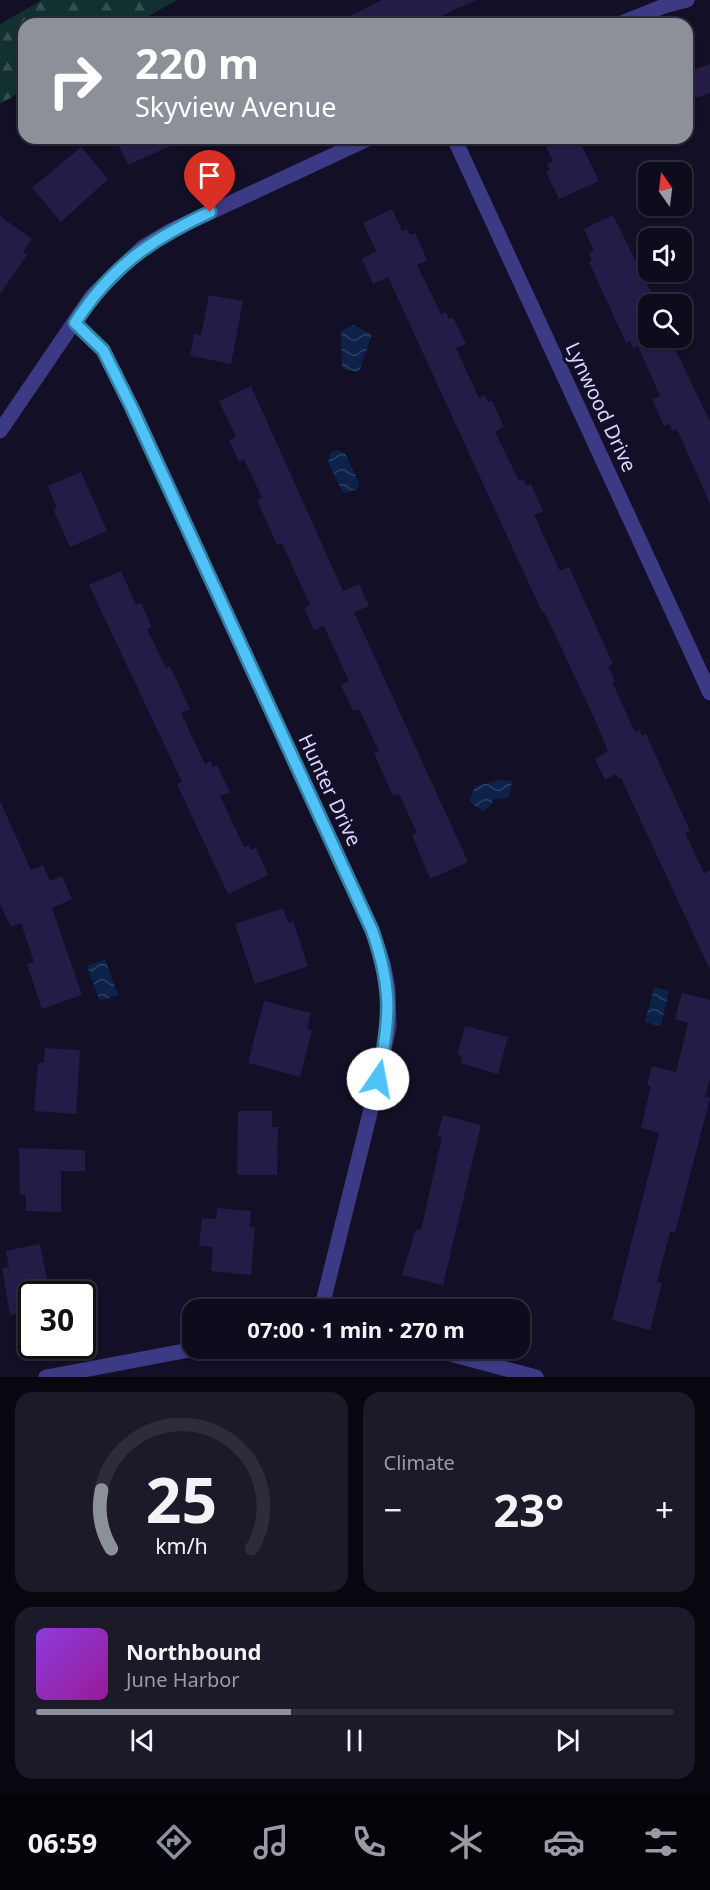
<!DOCTYPE html>
<html lang="en">
<head>
<meta charset="utf-8">
<style>
	body { margin:0; font-family:"Noto Sans",sans-serif; background:#1c1929; color:#f1f3f6; height:100vh; display:flex; flex-direction:column; font-size:22px; white-space:nowrap }
	* { box-sizing:border-box; margin:0 }
	p { font-size:20px; color:#9b9ba3 }
	.icon { flex:none; width:33px; height:33px; fill:none; stroke:currentColor; stroke-width:2; stroke-linecap:round; stroke-linejoin:round }
	.map { position:relative; height:1377px; overflow:hidden }
	.sheet { display:flex; flex-direction:column; gap:15px; padding:15px; background:#08060f; flex:1 }
	.sheet>* { flex:none }
	.top-card { position:absolute; left:18px; top:18px; width:675px; height:126px; border-radius:18px; box-shadow:0 2px 4px #0004,0 0 0 2px #2e2b3b; background:#8c9099; color:#fff; overflow:hidden }
	.needle { width:39px; rotate:346deg }
	.buttons { position:absolute; left:638px; top:162px; display:grid; gap:12px }
	.buttons a { display:grid; place-items:center; width:54px; height:54px; border-radius:12px; background:#0e0b1c; box-shadow:0 2px 4px #0004,0 0 0 2px #2e2b3b; font-size:30px }
	.speed { position:absolute; left:18px; top:1281px; display:flex; gap:12px; font-size:30px; font-weight:700; text-align:center }
	.speed>* { display:grid; place-content:center; width:78px; height:78px; border-radius:50%; background:#0e0b1c; box-shadow:0 2px 4px #0004,0 0 0 2px #2e2b3b; line-height:1 }
	.speed .limit { border:3px solid #111; border-radius:9px; background:#fff; color:#111 }
	.pin { position:absolute; display:grid; place-items:center; width:51px; height:51px; color:#fff; margin:-62px -26px; border-radius:50% 50% 50% 0; rotate:-45deg; box-shadow:0 0 6px #0007 }
	.pin .icon { rotate:45deg }
	.me { position:absolute; width:66px; margin:-33px; rotate:12deg; stroke-linejoin:round; filter:drop-shadow(0 0 4px #0008) }
	.turn { display:flex; align-items:center; gap:21px; height:126px; padding:0 18px; font-size:27px }
	.turn .icon { width:78px; height:78px; stroke-width:2.5 }
	.turn b { display:block; font-size:42px; line-height:51px }
	.big { font-size:45px; font-weight:700; line-height:1.1 }
	.sheet .widget { flex:1; display:flex; flex-direction:column; justify-content:center; gap:9px; min-width:0; padding:0 21px; border-radius:18px; background:#1c1929 }
	.sheet .dial { align-items:center; gap:0 }
	.dial svg { height:156px; overflow:visible; fill:none; stroke:#2e2b3b; stroke-width:7; stroke-linecap:round; text-anchor:middle }
	.dial text { fill:#f1f3f6; stroke:none }
	.song { display:flex; align-items:center; gap:18px }
	.cover { width:72px; height:72px; border-radius:9px; background:linear-gradient(135deg,hsl(270 70% 55%),hsl(300 70% 35%)) }
	.played { height:6px; border-radius:3px; background:linear-gradient(90deg,#8c9099 40%,#2e2b3b 40%) }
	.keys { display:flex; justify-content:space-around; direction:ltr }
	.heat { display:flex; justify-content:space-between; align-items:center; font-size:33px; direction:ltr }
	.sheet .tiles { flex:1; display:grid; gap:15px; grid-template-columns:1fr 1fr }
	.widget:last-child { grid-column:span 2 }
	.trip { position:absolute; left:182px; top:1299px; width:348px; height:60px; border-radius:18px; background:#0e0b1c; box-shadow:0 2px 4px #0004,0 0 0 2px #2e2b3b; font-weight:700; line-height:60px; text-align:center }
	.dock { display:flex; height:96px; justify-content:space-around; align-items:center; background:#06040b; color:#9b9ba3 }
	.dock .icon { width:42px; height:42px }
	.dock .active { color:#8c9099 }
	.dock b { font-size:27px; color:#f1f3f6 }
	.map>svg:first-child { display:block }
	.forest { fill:url(#forest-firs) }
	.water { fill:url(#water-waves) }
	.building { fill:#241b47 }
	.lines { fill:none; stroke-linecap:round; stroke-linejoin:round }
	.minor { stroke:#3d3a85; stroke-width:15 }
	.route-casing { stroke:#337fa1; stroke-width:15 }
	.route { stroke:#4fc3f7; stroke-width:10 }
	.labels { text-anchor:middle; stroke-width:6; stroke-linejoin:round; paint-order:stroke }
	.street-label { font-size:20px; fill:#d9d4ff; stroke:#130f26 }
</style>
</head>
<body>
<div class="map">
<svg width="710" height="1377" viewBox="0 0 710 1377">
	<defs>
		<pattern id="forest-firs" width="22" height="20" patternUnits="userSpaceOnUse" patternTransform="scale(1.5)"><rect width="22" height="20" fill="#12302f"/><path d="M5 1l3.5 6h-7zM16 11l3.5 6h-7z" fill="#344d4e"/></pattern>
		<pattern id="water-waves" width="16" height="10" patternUnits="userSpaceOnUse" patternTransform="scale(1.5)"><rect width="16" height="10" fill="#0c2248"/><path d="M0 5q4-4 8 0t8 0" fill="none" stroke="#2f4163"/></pattern>
	</defs>
	<rect width="100%" height="100%" fill="#130f26"/>
	<path class="forest" d="M42,0H177L134,24H24V90L0,104V24Z"/>
	<g class="water">
		<path d="M353,325L372,334L359,372L342,369L341,331Z"/>
		<path d="M337,450L345,453L359,483L357,489L347,493L342,491L328,462L330,453Z"/>
		<path d="M500,780L512,781L509,797L494,800L486,810L482,811L469,801L475,786Z"/>
		<path d="M105,959L118,995L100,1001L87,966Z"/>
		<path d="M654,987L669,991L661,1026L645,1022Z"/>
	</g>
	<g class="building">
		<path d="M382,0H476L424,24H333Z"/>
		<path d="M710,64V93L692,99L687,85V72Z"/>
		<path d="M115,138H188L128,165Z"/>
		<path d="M542,138H578L599,181L559,199L546,172L550,170L547,164L553,161Z"/>
		<path d="M81,147L108,179L61,222L32,188Z"/>
		<path d="M392,209L402,231L407,229L410,235L415,233L427,260L417,265L441,314L446,312L449,319L453,317L466,344L456,348L479,398L485,395L488,402L492,400L504,427L495,432L519,481L523,479L526,486L531,484L543,511L534,515L560,571L569,567L613,664L608,666L615,681L612,682L635,732L639,729L642,736L646,734L690,831L685,833L704,873L710,870V970L621,778L619,779L616,774L605,780L595,759L608,751L596,722L544,611L542,612L388,277L373,284L362,259L376,251L363,223Z"/>
		<path d="M613,215L657,304H648V338H670L710,422V504L677,429L672,431L669,424L664,426L652,399L660,396L638,346L633,348L630,341L626,343L589,262L592,260L589,253L594,251L584,229Z"/>
		<path d="M0,216L32,239L23,252L27,255L0,294Z"/>
		<path d="M209,295L243,301L231,364L190,356L194,334L201,335Z"/>
		<path d="M251,386L343,591L359,584L369,606L354,612L468,862L430,879L412,835L417,833L399,794L393,796L374,753L379,751L359,709L353,711L341,685L349,681L324,626L314,630L304,608L310,605L282,543L277,545L257,500L262,498L244,459L239,462L229,440L236,437L219,401Z"/>
		<path d="M81,472L107,531L70,547L53,509L57,508L48,486Z"/>
		<path d="M121,571L136,605L141,603L152,627L147,629L166,668L170,666L190,709L181,713L205,764L210,761L213,767L217,765L230,792L220,796L244,847L249,845L251,850L256,848L268,875L228,894L177,784L182,782L89,585Z"/>
		<path d="M0,801L31,870L43,865L50,881L62,876L72,899L52,908L82,995L42,1009L27,964L34,962L21,923L11,927L0,904Z"/>
		<path d="M283,908L288,923L293,921L308,966L255,984L235,924Z"/>
		<path d="M682,993L710,1000V1078L705,1096L710,1098L675,1233L670,1232L657,1282L662,1283L650,1330L612,1320L659,1133L641,1128L651,1086L647,1085L652,1066L676,1072L688,1023L675,1019Z"/>
		<path d="M264,1001L311,1013L307,1029L312,1030L300,1077L248,1063Z"/>
		<path d="M465,1026L508,1037L498,1074L460,1063L462,1056L457,1055Z"/>
		<path d="M45,1048L80,1050L76,1114L34,1111L38,1063H44Z"/>
		<path d="M238,1111H272V1127H278L277,1175H237Z"/>
		<path d="M443,1115L481,1125L443,1285L402,1275L416,1229L421,1230L442,1137L437,1136Z"/>
		<path d="M19,1148L85,1150V1171H61V1212L26,1211V1195H20Z"/>
		<path d="M217,1208L251,1211L250,1227H255L251,1275L211,1271L213,1247L199,1246L202,1218L216,1219Z"/>
		<path d="M40,1244L50,1294H32V1311L10,1315L2,1268L9,1267L6,1251Z"/>
	</g>
	<g class="lines">
		<g class="minor">
			<path d="M619,24L664,6L687,0"/>
			<path d="M454,138L710,693"/>
			<path d="M75,323L103,350L132,408L372,930L383,963L388,988L389,1026L374,1097L321,1310"/>
			<path d="M0,431L92,296L143,247L170,231L370,138"/>
			<path d="M428,1348L536,1377"/>
			<path d="M46,1377L200,1348"/>
		</g>
	</g>
	<g class="lines">
		<g class="route-casing">
			<path id="route" d="M210,212C150,240 111,267 75,323L103,350L132,408L372,930C393,990 390,1019 378,1079"/>
		</g>
		<use href="#route" class="route"/>
	</g>
	<g class="labels">
		<g class="street-label">
			<text transform="translate(601 407) rotate(65)" y="7">Lynwood Drive</text>
			<text transform="translate(330 790) rotate(65)" y="7">Hunter Drive</text>
		</g>
	</g>
</svg>
<div class="buttons">
<a><svg class="needle" viewBox="-14 -14 28 28"><path d="M0-13l5 13h-10z" fill="#e53935"/><path d="M0 13l5-13h-10z" fill="#9b9ba3"/></svg></a>
<a><svg class="icon" aria-label="sound" viewBox="0 0 24 24"><path d="M4 9h4l5-4v14l-5-4H4zM17 9q2 3 0 6"/></svg></a>
<a><svg class="icon" aria-label="search" viewBox="0 0 24 24"><circle cx="10" cy="10" r="6"/><path d="M15 15l6 6"/></svg></a>
</div>
<div class="speed"><div class="limit">30</div></div>
<div class="pin" style="left:210px;top:212px;background:#d93025"><svg class="icon" aria-label="arrive" viewBox="0 0 24 24"><path d="M6 21V4h12l-3 4 3 4H6"/></svg></div>
<svg class="me" style="left:378px;top:1079px" viewBox="-20 -20 40 40"><circle r="19" fill="#fff"/><path d="M0-13L10 11 0 6-10 11z" fill="#4fc3f7"/></svg>
<div class="trip">07:00 · 1 min · 270 m</div>
<div class="top-card">
<div class="turn"><svg class="icon" aria-label="right" viewBox="0 0 24 24"><path d="M7 20v-9h11M14 6l5 5-5 5"/></svg><div><b>220 m</b>Skyview Avenue</div></div>
</div>
</div>
<section class="sheet">
<div class="tiles">
<div class="widget dial"><svg viewBox="0 0 100 80">
<path d="M14 69A42 42 0 1 1 86 69"/>
<path d="M14 69A42 42 0 0 1 9 39" stroke="#8c9099"/>
<text x="50" y="56" font-size="32" font-weight="700">25</text>
<text x="50" y="72" font-size="11">km/h</text>
</svg></div>
<div class="widget"><p>Climate</p>
<div class="heat"><a>−</a><b class="big">23°</b><a>+</a></div>
</div>
<div class="widget">
<div class="song"><i class="cover"></i><div><b>Northbound</b><p>June Harbor</p></div></div>
<div class="played"></div>
<div class="keys"><svg class="icon" aria-label="previous" viewBox="0 0 24 24"><path d="M18 5L8 12l10 7zM5 5v14"/></svg><svg class="icon" aria-label="pause" viewBox="0 0 24 24"><path d="M8 5v14M16 5v14"/></svg><svg class="icon" aria-label="next" viewBox="0 0 24 24"><path d="M6 5l10 7-10 7zM19 5v14"/></svg></div>
</div>
</div>
</section>
<nav class="dock">
<b>06:59</b>
<svg class="icon active" aria-label="directions" viewBox="0 0 24 24"><path d="M12 3l9 9-9 9-9-9zM9 14v-3h6M13 9l2 2-2 2"/></svg>
<svg class="icon" aria-label="music" viewBox="0 0 24 24"><path d="M9 18V5l10-2v13"/><circle cx="6" cy="18" r="3"/><circle cx="16" cy="16" r="3"/></svg>
<svg class="icon" aria-label="phone" viewBox="0 0 24 24"><path d="M5 4h4l2 5-3 2q2 4 5 5l2-3 5 2v4C11 20 4 13 5 4z"/></svg>
<svg class="icon" aria-label="climate" viewBox="0 0 24 24"><path d="M12 3v18M4 7l16 10M4 17L20 7"/></svg>
<svg class="icon" aria-label="car" viewBox="0 0 24 24"><path d="M5 17H2v-5l4-1 3-4h7l3 4 3 1v5h-3M9 17h6M6 11h13"/><circle cx="7" cy="17" r="2"/><circle cx="17" cy="17" r="2"/></svg>
<svg class="icon" aria-label="filters" viewBox="0 0 24 24"><path d="M4 7h16M4 17h16"/><circle cx="9" cy="7" r="2"/><circle cx="15" cy="17" r="2"/></svg>
</nav>
</body>
</html>
